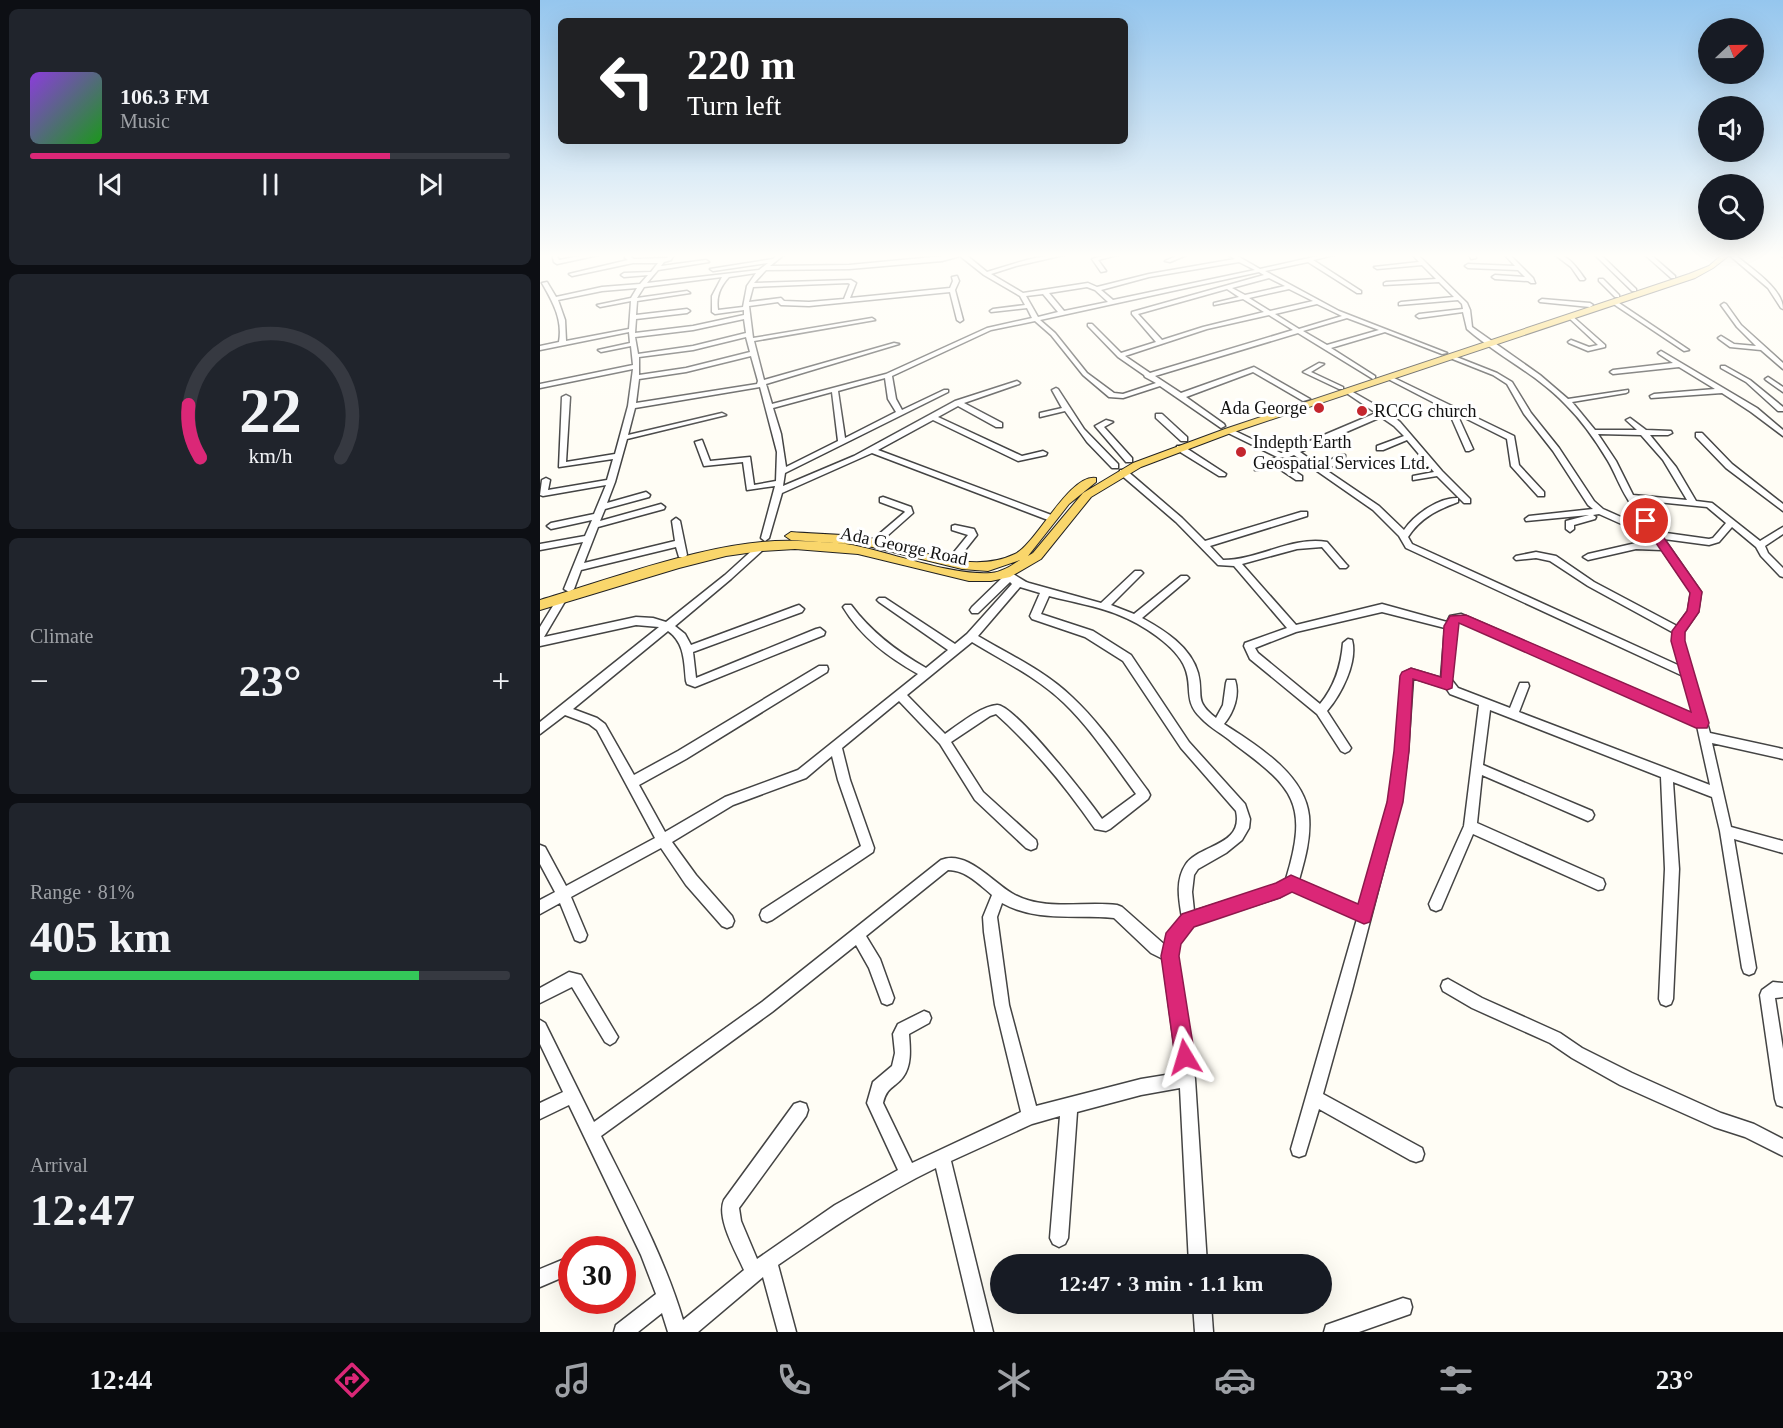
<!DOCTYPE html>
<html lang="en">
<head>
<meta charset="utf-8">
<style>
	body { margin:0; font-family:"Times New Roman",serif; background:#20242c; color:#f1f3f6; height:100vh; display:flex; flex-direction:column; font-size:22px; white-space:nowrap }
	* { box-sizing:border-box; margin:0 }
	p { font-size:20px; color:#9ea1a6 }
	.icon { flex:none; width:33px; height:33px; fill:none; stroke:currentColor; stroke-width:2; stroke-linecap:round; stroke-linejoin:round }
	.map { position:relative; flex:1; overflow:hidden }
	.details { display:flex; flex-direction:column; gap:9px; padding:9px; background:#0d0f14; width:540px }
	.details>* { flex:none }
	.hud { position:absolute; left:18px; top:18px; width:570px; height:126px; border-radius:9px; box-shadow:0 6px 24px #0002; background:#202124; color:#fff; overflow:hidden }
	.needle { width:39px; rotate:68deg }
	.tools { position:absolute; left:1158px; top:18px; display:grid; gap:12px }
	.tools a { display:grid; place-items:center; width:66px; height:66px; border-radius:50%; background:#171b24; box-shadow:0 6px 24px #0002; font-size:30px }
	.speed { position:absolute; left:18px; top:1236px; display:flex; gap:12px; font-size:30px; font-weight:700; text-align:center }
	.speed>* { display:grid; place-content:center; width:78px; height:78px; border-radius:50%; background:#171b24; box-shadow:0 6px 24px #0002; line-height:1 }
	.speed .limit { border:9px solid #d22; background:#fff; color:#111 }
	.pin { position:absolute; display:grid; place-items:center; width:51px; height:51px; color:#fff; margin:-26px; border:3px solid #fff; border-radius:50%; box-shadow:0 2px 6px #0007 }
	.me { position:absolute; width:66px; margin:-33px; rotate:353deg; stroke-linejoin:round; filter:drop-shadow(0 0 4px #0008) }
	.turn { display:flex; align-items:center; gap:21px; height:126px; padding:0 30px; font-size:27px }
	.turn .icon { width:78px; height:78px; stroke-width:2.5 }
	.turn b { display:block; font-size:42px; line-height:51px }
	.big { font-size:45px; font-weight:800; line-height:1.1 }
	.details .widget { flex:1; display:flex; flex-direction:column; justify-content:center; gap:9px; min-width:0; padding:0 21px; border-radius:9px; background:#20242c }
	.details .dial { align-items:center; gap:0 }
	.dial svg { height:156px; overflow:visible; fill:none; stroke:#363941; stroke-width:7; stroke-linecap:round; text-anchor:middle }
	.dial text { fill:#f1f3f6; stroke:none }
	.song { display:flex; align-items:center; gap:18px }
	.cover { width:72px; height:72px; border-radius:9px; background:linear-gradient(135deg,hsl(270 70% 55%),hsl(120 70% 35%)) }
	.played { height:6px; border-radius:3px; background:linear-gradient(90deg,#db2777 75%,#363941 75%) }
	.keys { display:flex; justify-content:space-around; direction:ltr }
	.heat { display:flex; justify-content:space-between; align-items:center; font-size:33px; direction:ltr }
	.charge { height:9px; border-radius:4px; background:linear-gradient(90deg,#34c759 81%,#363941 0) }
	.trip { position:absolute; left:450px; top:1254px; width:342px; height:60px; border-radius:30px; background:#171b24; box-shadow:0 6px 24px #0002; font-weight:800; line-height:60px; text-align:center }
	.menu { display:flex; height:96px; justify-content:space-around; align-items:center; background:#090b0e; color:#9ea1a6 }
	.menu .icon { width:42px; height:42px }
	.menu .active { color:#db2777 }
	.menu b { font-size:27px; color:#f1f3f6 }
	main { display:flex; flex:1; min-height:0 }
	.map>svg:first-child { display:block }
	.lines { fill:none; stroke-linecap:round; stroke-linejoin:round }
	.minor-casing { stroke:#444; stroke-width:3 }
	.major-casing { stroke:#222; stroke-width:2 }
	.minor { fill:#fff; fill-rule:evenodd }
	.major { fill:#f9d66b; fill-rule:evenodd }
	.route { fill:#db2777; stroke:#8e194d; stroke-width:1.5 }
	.poi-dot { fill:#c4262e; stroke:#fff; stroke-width:2 }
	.labels { text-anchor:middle; stroke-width:6; stroke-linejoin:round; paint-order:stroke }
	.far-poi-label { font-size:18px; fill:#111; stroke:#fff; text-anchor:start }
	.far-street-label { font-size:18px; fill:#111; stroke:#fff }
</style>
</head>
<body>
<main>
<section class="details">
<div class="widget">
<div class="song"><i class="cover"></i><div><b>106.3 FM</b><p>Music</p></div></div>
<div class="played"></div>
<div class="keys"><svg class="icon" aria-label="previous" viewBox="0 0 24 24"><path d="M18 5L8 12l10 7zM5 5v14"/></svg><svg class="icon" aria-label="pause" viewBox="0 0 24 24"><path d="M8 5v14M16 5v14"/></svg><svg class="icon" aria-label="next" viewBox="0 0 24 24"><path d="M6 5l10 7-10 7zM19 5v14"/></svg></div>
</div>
<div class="widget dial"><svg viewBox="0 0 100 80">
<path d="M14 69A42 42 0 1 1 86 69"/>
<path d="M14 69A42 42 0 0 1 8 42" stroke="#db2777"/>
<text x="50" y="56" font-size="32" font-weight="700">22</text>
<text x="50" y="72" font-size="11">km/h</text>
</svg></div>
<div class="widget"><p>Climate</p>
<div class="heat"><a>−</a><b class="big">23°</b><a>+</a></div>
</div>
<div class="widget"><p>Range · 81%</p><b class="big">405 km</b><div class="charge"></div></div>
<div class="widget"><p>Arrival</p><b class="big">12:47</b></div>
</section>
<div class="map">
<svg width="1243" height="1332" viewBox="0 0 1243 1332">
	<rect width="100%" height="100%" fill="#fffdf5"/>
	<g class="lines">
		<g class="minor-casing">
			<g id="minor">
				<path d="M12,254H16L19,260L50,254H63L17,264L14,262Z"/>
				<path d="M85,254H91V257L94,259L127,258L129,254H134L131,260L124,262L121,266L166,260L169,262L118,270L107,283L219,270L228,263L173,271L170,269L233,259L239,254H245L230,266L309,265L425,254L447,272C473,264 501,254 528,254L476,266L451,274L483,293L548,283L557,287L609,274L695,259L687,254H694L720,269L787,254H798L773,260L821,291V293H817L768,262L725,271L799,311L907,353L902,354L845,332L791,348L835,376V378L833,379L758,333L615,376L641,393L714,367L770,399L763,401L713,372L646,397L684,424L685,426L681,428L620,386L583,398L569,397L543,375L511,335L495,321L451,330L352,376L356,399L362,410L404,390H408V392L245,473L243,486L314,456L415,401L477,381L480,383L479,384L424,403L462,423V427H456L418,406L398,417L482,456L503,451L507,453L506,455L478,461L393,420L338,450L514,516V520H508L332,453L242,493L229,538L225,541L221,538L235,486L207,490L203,462L164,466L155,442L162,440L170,461L210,457L214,485L236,481L237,452L220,387L95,408L88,435L182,413L186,415L87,439L75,482L67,503L106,492L110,495L109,497L65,509L60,521L121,504L125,507L124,509L58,527L44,563L135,541L132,521L136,518L140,521L147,555L145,557H139L136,547L41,570L34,589L29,592L24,589L43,542L0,550V544L45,536L52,520L11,529L7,526L11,523L54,514L66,485L3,496L0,495L2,480L6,478L10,480L8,490L67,480L73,459L19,467L22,397L26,395L30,397L26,462L75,454L88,406L93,369L0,388V384L93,365L91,346L61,352L58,350L90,343L89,332L0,350V346L19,342C23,320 13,302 2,283L7,282L16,297L62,287L100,284L108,275L84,277L81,275L84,273L111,272L118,263H93L32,276L29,274L88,260L85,258ZM420,256L444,275L480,296L485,305L453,309L450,311L451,312L487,308L492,318L447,328L346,374L232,404L226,384L359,344L354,343L224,380L214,341L335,320L332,318L213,338L209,306L238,302L241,305L269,306L410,292L417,320L420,322L423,320L415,290L419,281L417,276L412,277L413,281L410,288L310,298L316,283L311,280L214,283L226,270L309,269L402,261ZM699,262L715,270L573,300L561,290L609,277ZM719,272L724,275L592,312V314L616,342L581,353L552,324H548V326L578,357L604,375L605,377L616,383L583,394L574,393L547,373L515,333L500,320ZM216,273L207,286L203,307L178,310C176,296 180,287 189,277ZM182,277L172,296V312L175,314L204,310V315L153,326L95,333L96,319L147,313L150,311L147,309L96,315L97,301L150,293L147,291L97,298L104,287ZM729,278L745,286L705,295L692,288ZM308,283L310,284L304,299L269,302L244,301L241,298L209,302L213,287ZM547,287L555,290L568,302L524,311L509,293ZM97,288L91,298L57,305L60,307L91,301L89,329L26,341L25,320L18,300L62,291ZM687,289L699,297L674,303V305L703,299L724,312L663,327L622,340L598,314ZM749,289L773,301L730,311L709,298ZM503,294L518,312L498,317L486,296ZM777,304L802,316L759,329L735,314ZM729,315L753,330L610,373L585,356L667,329ZM807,318L839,330L787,345L763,331ZM204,319L206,333L153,346L98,354L95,337L153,330ZM206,337L210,352L146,368L99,375V357L153,350ZM211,356L218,381L217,384L96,403L99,379L146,372ZM345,378L348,399L356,412L305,438L298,391ZM292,392L298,441L246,467L241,434L233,408Z"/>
				<path d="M569,254H581L558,260L566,271L561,272L552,259Z"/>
				<path d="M641,254H649L630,262L625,261Z"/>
				<path d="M872,254H877L927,303L930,310L932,327L1000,375L1028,399L1088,390V392L1086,393L1032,402L1055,430H1097L1086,420L1090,418L1106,430L1131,431L1132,433L1128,435H1110L1136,467L1156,501L1172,503L1220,541L1243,527V534L1225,546L1228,553L1243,568V577L1240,576L1221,556L1216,547L1192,527L1179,542L1169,545L1124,539L1161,592L1158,612L1144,632L1143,641L1170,733L1243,749V759L1172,743L1191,827L1243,841V853L1194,839L1216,968L1214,973L1209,975L1204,973L1202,968L1180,831L1172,797L1133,782L1139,869L1133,999L1131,1004L1126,1006L1121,1004L1119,999L1125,869L1121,777L950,710L943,765L1052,811L1054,815L1052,819L1048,821L942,775L937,823L1063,879L1065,884L1063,889L1058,890L933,834L901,909L896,911L891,909L889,904L924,826L939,705L910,694L906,688L873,678L868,751L861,802L812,990L783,1094L882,1148L884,1154L882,1160L876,1162L870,1160L779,1109L765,1155L759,1157L753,1155L751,1149L817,919L752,890L740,897L653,925L639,943L637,955L655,1079L667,1264H649L640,1088L601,1095L537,1112L528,1238L525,1244L519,1247L513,1244L510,1238L520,1116L492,1124L411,1161L453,1332H435L396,1168C340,1195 289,1230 238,1265L256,1332H238L223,1277L158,1332H128L122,1313L98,1332H74L76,1325L116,1294L101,1255L29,1105L0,1119V1103L23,1092L0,1044V1020L5,1023L54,1122L222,1002L401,860C427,849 454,884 475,895C505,911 544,901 577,905L582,907L625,945L628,935L642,918C639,900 635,880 646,864C660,844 704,846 696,811L641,748L583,661L545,637L492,619L490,616L500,593L480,587L438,636C470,655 505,671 532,697C561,724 584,759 608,791L610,795L608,799L570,829L566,831L555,829C526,787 494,748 456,714L450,716L411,742L443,792L496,840L497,844L496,848L491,850L486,848L435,800L400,744L359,701L302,748L310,780L334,848L333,852L232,920L227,922L222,920L220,915L222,910L321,846L298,780L292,756L266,778L193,805L132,842L156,875L192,916L194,921L192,926L187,928L182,926L146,885L121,848L31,897L47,935L45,940L40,942L35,940L20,903L0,914V900L15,892L0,864V845L5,847L26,886L115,838L57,730L49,724L25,715L0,734V722L119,627L96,625L0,646V627L19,596L22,595L27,598L4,637L96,617L113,618L126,622L185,575L218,545L221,544L226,547L224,549L191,579L135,626L145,634L151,645L256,606L259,605L264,609L262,612L153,652L156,678L276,629L280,628L285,632L284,635L155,687L147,684L146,681C144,662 145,643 128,631L33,709L57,718L65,724L94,775L138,751L279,666H287L288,669L287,672L146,759L99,785L125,832L185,797L258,770L378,674C348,657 321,637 303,607L305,605H311C331,632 356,651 386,668L408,650L339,602L337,600L339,598H345L415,644L427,634L472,584L470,582L438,613H432L430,610L432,607L463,577L461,574L463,572C472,570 480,580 489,583L561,603L595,571H601L603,573L571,605L594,614L641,576H647L649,578L647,580L602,618C624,630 651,647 658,673C664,696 653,700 676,718L683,705L686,683L687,680H695C700,695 694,712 684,724C716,745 765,774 769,816C771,838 765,859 759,880L820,907L849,802L856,751L862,676L863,673L871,669L901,678L905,628L842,612L756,632L715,648L718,653L780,704C795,686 801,666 803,643L808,639L812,640C818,662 801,695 787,711L811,748L809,751L805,753L801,751L777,714L710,659L704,646L705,643L747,628L694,566L678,565L636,522L580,474V470H586L642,518L665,541L761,512H767V516L670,546L683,560C718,560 752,536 787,542L806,564L808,566L806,568H800L782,547L757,549L702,564L756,625L842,604L907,622L910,616L921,614L1154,715L1143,676L866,548L859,536L833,510L754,455L747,458L740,457L741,459L739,461L762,476V480H756L732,464L721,470H715V466L737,457L684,431L691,429L741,453H746L758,446L836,413L805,392L811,391L846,411L860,422L902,471L930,499V503H924L897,476L873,480V476L894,472L867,440L843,450H837V446L864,436L854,426L841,417L760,452L780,466L799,455H805V459L786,470L839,506L864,530C874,515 899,497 918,498V502C897,510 880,518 868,537L872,544L1140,666L1133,641L1134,633L1048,586L1010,561L996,558L976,560L974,558L976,556L996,552L1016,556L1054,582L1137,626L1148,611L1151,592L1122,550L1096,549L1048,560L1043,557L1048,554L1096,543L1118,544L1115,539L1059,514L1053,515L1056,517L1055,519L1034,525V529L1030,532L1026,529V521L1049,515L986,521L985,519L989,516L1053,509L1048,505L1013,451L984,414L967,384L953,375L910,358V356H914L957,373L972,382L991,413L1019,448L1054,501L1063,509L1108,529C1101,519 1093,509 1087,498C1080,487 1075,473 1068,461C1056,441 1043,422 1026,405C997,374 959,357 927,329L923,312L879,318L876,316L879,314L923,309L922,304L918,300L859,305V303L861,302L914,297L899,282L844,285V283L846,282L896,279L882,265L837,269L834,267L879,262ZM1058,434L1101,435L1123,460L1147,500L1093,495L1076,461ZM1097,500L1167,507L1186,523L1173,538L1169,539L1119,532ZM509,596C532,602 557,606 579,615C600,623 637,646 645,668C653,687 643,701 661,718C670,728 683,734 693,743C754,788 769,803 746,879L737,885L654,911L652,892L654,875L658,869L686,853L702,840L709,828L710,819L705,804L649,742L591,655L553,631L501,614ZM917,622H920L1157,726L1170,785L979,712L989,686L988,683H980L970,708L918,688L911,679L915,626ZM432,642C463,661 497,677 524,703C552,730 573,763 596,794L562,819C550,801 474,704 457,705C441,706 418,725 405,734L367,695ZM408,870C426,870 440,885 452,895L443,917L444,932L455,1005L481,1112L372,1163L343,1103C347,1086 355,1088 363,1077C372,1065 370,1048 369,1034L389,1023L391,1018L389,1013L384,1011L358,1024L353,1034L355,1053L352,1066L333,1082L327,1103L358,1170L295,1205L217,1259L201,1221L199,1208L266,1116L268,1110L266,1104L260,1102L254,1104L184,1200C176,1218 196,1252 204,1270L143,1320C124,1256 91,1196 61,1136L232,1012L316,945L329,968L342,1003L347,1005L352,1003L354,998L340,959L326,936ZM462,903C498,923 536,914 574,918L611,953L623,959L638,1073L601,1079L496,1106L469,1005L457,917Z"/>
				<path d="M929,254H934L936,258L931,259Z"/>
				<path d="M964,254H969L993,278L995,283H991L988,281L955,279L952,277L955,275L985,277L978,270L928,268L925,266L928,264L975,266Z"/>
				<path d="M1014,254C1028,254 1037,268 1045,279L1044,280H1040L1031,267Z"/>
				<path d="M1054,254H1060L1096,289V291H1092Z"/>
				<path d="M1104,254H1110L1135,276V278H1131Z"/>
				<path d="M1188,254H1194C1209,267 1243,288 1243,309L1241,308L1228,288Z"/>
				<path d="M1238,254H1243V257Z"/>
				<path d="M1059,279H1063L1079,295V297H1075L1059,281Z"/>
				<path d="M1002,299L1050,303L1053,305L1050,307L1000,302L999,301Z"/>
				<path d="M1074,300L1076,301L1149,350L1144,351L1072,303V301Z"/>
				<path d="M1184,303L1186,304L1201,325L1243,363V369L1221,350L1190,347L1179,339L1178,338L1181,336L1194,344L1216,346L1197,327L1181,305Z"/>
				<path d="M1031,315L1065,345V347L1048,351L1029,343L1028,342L1031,340L1049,347L1058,345L1029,318L1028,317Z"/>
				<path d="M1121,351L1217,408L1243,430V436L1211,412L1182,393L1111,398L1110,396L1114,394L1175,389L1139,367L1073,374L1070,372L1073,370L1133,363L1119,354L1118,353Z"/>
				<path d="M779,363L784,364L771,372L803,387V389H799L763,372Z"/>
				<path d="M1181,366H1185L1210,380L1243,407V411H1238L1206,382L1181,368Z"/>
				<path d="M848,377H852L974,436L979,465L1004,492V496H998L971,466L967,439L917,414L933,449L929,451H926L908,410L848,379Z"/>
				<path d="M1228,377L1243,387V392L1226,380L1225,379Z"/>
				<path d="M516,388L518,389L544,429L578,464V468H572L547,442L525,411L500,417V413L522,408L512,390Z"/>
				<path d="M616,414H622L647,437V441H641L616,418Z"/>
				<path d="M566,420L573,422L564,427L592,458V462H586L555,426Z"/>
				<path d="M1156,433H1162L1192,464L1243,504V511L1186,468L1156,437Z"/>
				<path d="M637,446H643L686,474L685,476H679L637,450Z"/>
				<path d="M343,497L371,507L373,513L337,545L334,546L330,543L331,541L365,512L364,511L340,502V498Z"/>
				<path d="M415,525L434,529L437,535L414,564L411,565L406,562L428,535L412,530V526Z"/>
				<path d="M29,972L41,975L75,1032L78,1037L75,1042L70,1045L65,1042L32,987L0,1003V988Z"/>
				<path d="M908,979L942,998L1020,1033L1042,1048L1092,1073L1181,1113L1214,1124L1243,1139V1156L1205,1137L1174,1127L1080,1085L1032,1058L1010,1043L932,1008L903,991L901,986L903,981Z"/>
				<path d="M1233,982L1243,983V997L1235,998L1243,1049V1107L1237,1105L1235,1099L1220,995L1222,990Z"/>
				<path d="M22,1260L28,1263L31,1269L28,1275L0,1287V1269Z"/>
				<path d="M863,1298L870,1300L872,1307L870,1314L819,1332H784L786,1325Z"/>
				<path d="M653,1304H671L673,1332H655Z"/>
			</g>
		</g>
		<g class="major-casing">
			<path id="major" d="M1183,254H1191L1173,268L1155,278L691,433L601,467L551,497L501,559L470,577L451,581H429L318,554L255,549L221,551L186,556L139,568L0,610V600C75,578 180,537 258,541C278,542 301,542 321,547C357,555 416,576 451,573C462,572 471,566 480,560L448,571L422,569L324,545L251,540L245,536L251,532C275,534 300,534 324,537C373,545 427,577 475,554C496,544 530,473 556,478V482L529,504L488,556L493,553L543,493L593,463L685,429L1149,274L1169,266Z"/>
		</g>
		<use href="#minor" class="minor"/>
		<use href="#major" class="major"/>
	</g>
	<linearGradient id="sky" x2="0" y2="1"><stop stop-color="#95c6ee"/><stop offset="0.58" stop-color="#fffefa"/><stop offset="1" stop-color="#fffefa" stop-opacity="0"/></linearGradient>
	<rect width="1243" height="441" fill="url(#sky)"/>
	<path class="route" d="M1106,517L1110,518L1162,592L1159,612L1145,632V641L1169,723L1167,728H1156L919,623L912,688L907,690L873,679L869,751L863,802L830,922L824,924L752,892L740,898L654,927L641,944L639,956L655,1057L652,1064L645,1067L637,1064L635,1057L621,956L626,933L642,914L736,883L751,875L818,904L847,802L854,751L860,676L862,672L871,668L901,677L904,626L910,616L926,615L1151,712L1131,641L1132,631L1147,611L1150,593L1101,521Z"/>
	<g class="poi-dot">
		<circle cx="779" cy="408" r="6"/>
		<circle cx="822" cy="411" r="6"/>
		<circle cx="701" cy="452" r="6"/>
	</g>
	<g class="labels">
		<g class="far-poi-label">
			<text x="767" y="414" text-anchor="end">Ada George</text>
			<text x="834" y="417">RCCG church</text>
			<text x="713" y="448">Indepth Earth<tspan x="713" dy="21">Geospatial Services Ltd.</tspan></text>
		</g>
		<g class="far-street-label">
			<text transform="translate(364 546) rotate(12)" y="6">Ada George Road</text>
		</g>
	</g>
</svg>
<div class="tools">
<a><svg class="needle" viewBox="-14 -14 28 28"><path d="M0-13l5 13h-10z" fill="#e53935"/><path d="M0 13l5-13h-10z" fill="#9ea1a6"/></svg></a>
<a><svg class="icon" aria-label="sound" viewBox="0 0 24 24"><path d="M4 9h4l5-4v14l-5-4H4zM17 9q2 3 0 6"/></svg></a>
<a><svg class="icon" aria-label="search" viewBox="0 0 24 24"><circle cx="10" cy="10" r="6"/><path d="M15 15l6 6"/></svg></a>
</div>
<div class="speed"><div class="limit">30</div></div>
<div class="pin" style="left:1106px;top:521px;background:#d93025"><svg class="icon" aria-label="arrive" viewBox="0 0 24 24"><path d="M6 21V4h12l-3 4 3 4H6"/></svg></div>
<svg class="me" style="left:645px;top:1057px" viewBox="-20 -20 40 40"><path d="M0-17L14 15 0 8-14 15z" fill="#db2777" stroke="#fff" stroke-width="4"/></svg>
<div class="trip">12:47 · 3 min · 1.1 km</div>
<div class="hud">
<div class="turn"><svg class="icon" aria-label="left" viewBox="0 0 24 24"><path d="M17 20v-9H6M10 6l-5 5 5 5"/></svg><div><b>220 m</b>Turn left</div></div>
</div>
</div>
</main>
<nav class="menu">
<b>12:44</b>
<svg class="icon active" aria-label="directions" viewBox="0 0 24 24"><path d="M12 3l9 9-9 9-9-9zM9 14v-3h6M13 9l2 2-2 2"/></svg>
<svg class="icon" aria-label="music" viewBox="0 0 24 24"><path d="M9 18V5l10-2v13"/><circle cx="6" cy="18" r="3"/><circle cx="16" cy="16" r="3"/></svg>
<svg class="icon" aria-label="phone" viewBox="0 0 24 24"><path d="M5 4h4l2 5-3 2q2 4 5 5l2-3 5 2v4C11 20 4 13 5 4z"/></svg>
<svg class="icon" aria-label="climate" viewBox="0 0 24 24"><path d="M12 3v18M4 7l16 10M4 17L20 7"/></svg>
<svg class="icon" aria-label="car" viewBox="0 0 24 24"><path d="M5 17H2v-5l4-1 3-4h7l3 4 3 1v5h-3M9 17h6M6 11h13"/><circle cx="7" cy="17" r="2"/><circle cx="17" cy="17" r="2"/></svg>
<svg class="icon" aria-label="filters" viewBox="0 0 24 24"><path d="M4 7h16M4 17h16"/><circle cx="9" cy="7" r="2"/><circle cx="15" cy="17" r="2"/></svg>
<b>23°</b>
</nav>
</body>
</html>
